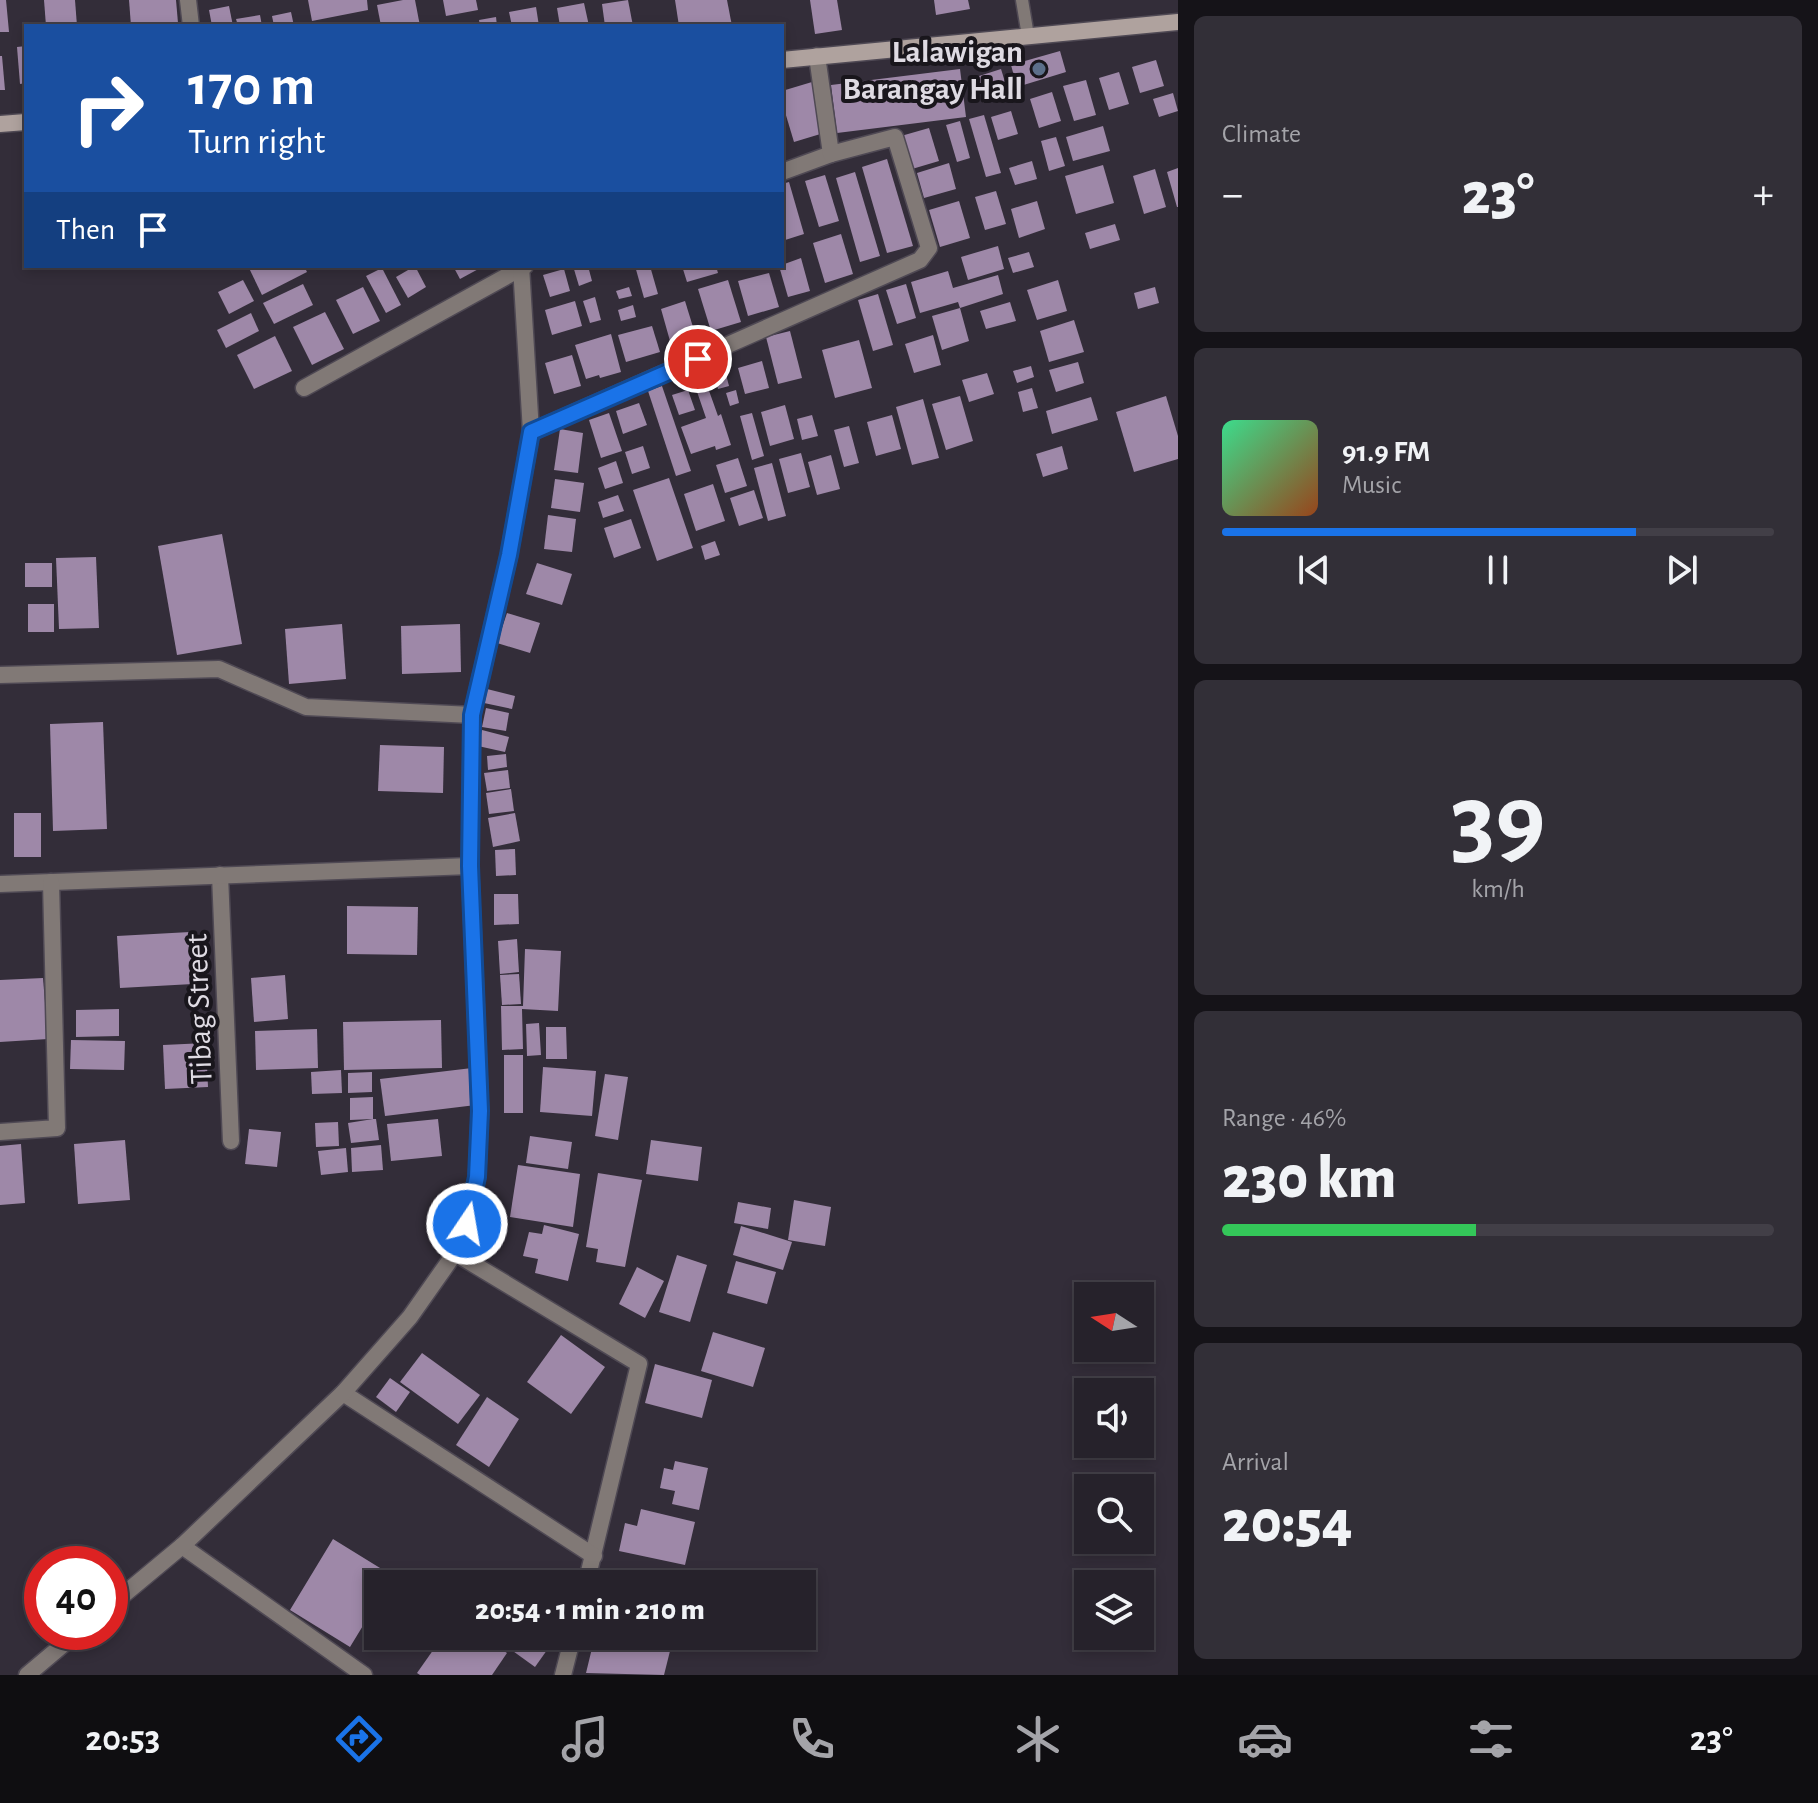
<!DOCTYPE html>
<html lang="en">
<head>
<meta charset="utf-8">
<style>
	body { margin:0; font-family:"Alegreya Sans",sans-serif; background:#322f37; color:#f1f3f6; height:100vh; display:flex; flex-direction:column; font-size:30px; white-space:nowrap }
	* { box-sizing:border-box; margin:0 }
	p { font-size:26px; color:#a4a4a9 }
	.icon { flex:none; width:44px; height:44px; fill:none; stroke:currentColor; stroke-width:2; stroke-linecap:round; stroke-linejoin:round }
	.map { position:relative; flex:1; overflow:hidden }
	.sheet { display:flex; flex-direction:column; gap:16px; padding:16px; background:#151318; width:640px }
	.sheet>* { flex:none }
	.guide { position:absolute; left:24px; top:24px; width:760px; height:244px; border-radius:0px; box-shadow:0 4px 12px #0003,0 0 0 2px #423f47; background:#1a4fa0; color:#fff; overflow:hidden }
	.needle { width:52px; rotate:282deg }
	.buttons { position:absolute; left:1074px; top:1282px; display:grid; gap:16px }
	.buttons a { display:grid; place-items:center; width:80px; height:80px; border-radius:0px; background:#26222b; box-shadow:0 4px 12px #0003,0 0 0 2px #423f47; font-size:40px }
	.speed { position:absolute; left:24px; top:1546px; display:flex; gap:16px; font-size:40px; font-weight:700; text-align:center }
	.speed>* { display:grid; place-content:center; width:104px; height:104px; border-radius:50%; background:#26222b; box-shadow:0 4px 12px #0003,0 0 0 2px #423f47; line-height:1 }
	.speed .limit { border:12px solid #d22; background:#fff; color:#111 }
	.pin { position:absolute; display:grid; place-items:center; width:68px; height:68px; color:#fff; margin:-34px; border:4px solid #fff; border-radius:50%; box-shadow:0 2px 8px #0007 }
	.me { position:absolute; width:88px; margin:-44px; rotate:12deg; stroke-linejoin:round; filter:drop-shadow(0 0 6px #0008) }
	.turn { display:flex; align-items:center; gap:28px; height:168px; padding:0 32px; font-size:36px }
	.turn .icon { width:104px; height:104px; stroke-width:2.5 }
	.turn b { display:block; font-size:56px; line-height:68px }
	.then { display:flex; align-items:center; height:76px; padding:0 32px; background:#0003; gap:16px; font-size:30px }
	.big { font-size:60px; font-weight:800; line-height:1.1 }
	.sheet .widget { flex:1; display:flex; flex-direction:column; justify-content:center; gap:12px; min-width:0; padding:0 28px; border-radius:12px; background:#322f37 }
	.sheet .dial { align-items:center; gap:0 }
	.dial b { font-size:104px; line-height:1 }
	.song { display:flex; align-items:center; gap:24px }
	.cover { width:96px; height:96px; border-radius:12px; background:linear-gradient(135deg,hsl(150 70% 55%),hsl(20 70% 35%)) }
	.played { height:8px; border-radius:4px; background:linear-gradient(90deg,#1a73e8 75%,#423f47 75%) }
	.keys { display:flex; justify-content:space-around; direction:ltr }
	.heat { display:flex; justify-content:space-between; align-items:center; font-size:44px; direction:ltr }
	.charge { height:12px; border-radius:6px; background:linear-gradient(90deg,#34c759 46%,#423f47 0) }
	.trip { position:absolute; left:364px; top:1570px; width:452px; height:80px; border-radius:0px; background:#26222b; box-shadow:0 4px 12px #0003,0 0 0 2px #423f47; font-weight:800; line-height:80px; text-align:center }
	.tab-bar { display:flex; height:128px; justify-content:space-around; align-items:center; background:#0f0e11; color:#a4a4a9 }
	.tab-bar .icon { width:56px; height:56px }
	.tab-bar .current { color:#1a73e8 }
	.tab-bar b { font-size:36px; color:#f1f3f6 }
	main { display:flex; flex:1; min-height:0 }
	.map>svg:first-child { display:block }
	.building { fill:#9e88a8 }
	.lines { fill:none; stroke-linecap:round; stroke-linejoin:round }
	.service-casing { stroke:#4f4954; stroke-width:15 }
	.minor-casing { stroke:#4f4954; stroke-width:19 }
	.tertiary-casing { stroke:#4f4954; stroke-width:19 }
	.secondary-casing { stroke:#4f4954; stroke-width:19 }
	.service { stroke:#817976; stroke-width:12 }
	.minor { stroke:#817976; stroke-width:16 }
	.tertiary { stroke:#817976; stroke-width:16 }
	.secondary { stroke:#afa29e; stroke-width:16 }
	.route-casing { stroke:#114b97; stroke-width:20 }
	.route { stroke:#1a73e8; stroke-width:14 }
	.service-dot { fill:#5c6f8a; stroke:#19161c; stroke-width:3 }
	.labels { text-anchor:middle; stroke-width:8; stroke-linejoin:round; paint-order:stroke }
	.poi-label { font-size:32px; font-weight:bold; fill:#dfdbe3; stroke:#19161c; text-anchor:end }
	.street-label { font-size:32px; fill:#dfdbe3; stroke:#19161c }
</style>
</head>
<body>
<main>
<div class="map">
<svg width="1178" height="1675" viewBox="0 0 1178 1675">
	<rect width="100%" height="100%" fill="#332d39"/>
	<g class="building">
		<path d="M0,0H6L9,32H0Z"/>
		<path d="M44,0H75L77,26H46Z"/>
		<path d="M129,0H176L178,23L131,26Z"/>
		<path d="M308,0H367L368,10L312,21Z"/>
		<path d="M403,0H415L420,26H381L377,5Z"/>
		<path d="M443,0H476L478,10L446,16Z"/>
		<path d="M628,0L633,26H605L602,4Z"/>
		<path d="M675,0H727L732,26H679Z"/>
		<path d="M810,0H837L842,30L815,34Z"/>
		<path d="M934,0H968L970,9L936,15Z"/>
		<path d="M584,3L589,26H560L557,8Z"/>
		<path d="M229,6L233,26H212L209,10Z"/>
		<path d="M536,7L539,26H512L509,12Z"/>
		<path d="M291,12L294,26H274L272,16Z"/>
		<path d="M260,15L262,26H238L236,19Z"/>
		<path d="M496,17L497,26H480L479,20Z"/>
		<path d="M26,46V83L20,84L17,47Z"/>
		<path d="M1060,51L1066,72L1017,87L1011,65Z"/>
		<path d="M0,56H2L5,90H0Z"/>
		<path d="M1156,60L1164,86L1140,93L1132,67Z"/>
		<path d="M960,69L966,117L837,133L831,85Z"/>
		<path d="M1001,69L1009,95L983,103L976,77Z"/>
		<path d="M1119,72L1129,104L1109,110L1099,78Z"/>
		<path d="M1086,80L1096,115L1074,121L1063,86Z"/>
		<path d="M812,82L827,132L794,142L782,102V91Z"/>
		<path d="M1052,92L1061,121L1039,128L1030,99Z"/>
		<path d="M1173,93L1178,111L1159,117L1153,99Z"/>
		<path d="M1011,111L1018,134L998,140L991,117Z"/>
		<path d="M984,115L1001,173L986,177L969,119Z"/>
		<path d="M960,121L970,158L957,162L946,125Z"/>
		<path d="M1103,126L1110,151L1073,161L1066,137Z"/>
		<path d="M929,128L939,161L912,169L901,136Z"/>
		<path d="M1056,137L1065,166L1049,171L1041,141Z"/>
		<path d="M887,159L913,246L887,253L862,167Z"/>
		<path d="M1032,161L1037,179L1015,185L1009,168Z"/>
		<path d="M949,163L956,189L924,198L917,173Z"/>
		<path d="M1103,165L1114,203L1076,214L1065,176Z"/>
		<path d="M1178,168V207H1177L1167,172Z"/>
		<path d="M1155,169L1166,207L1144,214L1133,176Z"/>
		<path d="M855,172L880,256L860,262L836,178Z"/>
		<path d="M825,175L839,221L819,227L805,181Z"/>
		<path d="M789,182L804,234L782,241V184Z"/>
		<path d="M996,191L1006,224L985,230L975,197Z"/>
		<path d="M959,201L970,238L940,247L929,210Z"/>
		<path d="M1037,201L1045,229L1019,238L1011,209Z"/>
		<path d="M1115,224L1120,240L1090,249L1085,233Z"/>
		<path d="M841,234L853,274L825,283L813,243Z"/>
		<path d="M998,246L1004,269L968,280L961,257Z"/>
		<path d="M1029,252L1034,267L1013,273L1008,258Z"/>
		<path d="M801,258L810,291L788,297L779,266Z"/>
		<path d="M248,266H304L307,272L262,295Z"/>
		<path d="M415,266L426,287L408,298L396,277Z"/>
		<path d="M453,266H484L460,279Z"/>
		<path d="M573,266H588L592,281L579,286Z"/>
		<path d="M635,266H650L658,294L644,298Z"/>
		<path d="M682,266H716L718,273L687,282Z"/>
		<path d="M382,268L401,305L386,313L366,276Z"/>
		<path d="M564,269L570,291L550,297L543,275Z"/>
		<path d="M948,271L953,288L998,275L1003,294L960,308L958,302L920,313L911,282Z"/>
		<path d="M769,273L779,307L748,316L738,281Z"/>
		<path d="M243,280L254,301L229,314L218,292Z"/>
		<path d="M728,280L741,322L711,331L698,289Z"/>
		<path d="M1058,280L1067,311L1037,320L1027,290Z"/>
		<path d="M303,284L313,305L274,324L263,303Z"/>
		<path d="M906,284L916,318L897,324L886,290Z"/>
		<path d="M363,287L380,321L353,334L336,300Z"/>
		<path d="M629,287L632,296L619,299L616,291Z"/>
		<path d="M1155,287L1159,303L1138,309L1134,293Z"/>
		<path d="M878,294L893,345L873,351L858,300Z"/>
		<path d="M595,297L601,320L590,323L583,301Z"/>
		<path d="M575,301L582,326L552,335L545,310Z"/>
		<path d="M685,301L697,340L672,348L661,309Z"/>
		<path d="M1010,302L1016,321L986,329L980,311Z"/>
		<path d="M633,305L636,317L621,321L618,310Z"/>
		<path d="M960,308L969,341L942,350L932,316Z"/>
		<path d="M325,312L344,349L312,365L293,327Z"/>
		<path d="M251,313L259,331L226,348L217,330Z"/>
		<path d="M1074,320L1084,352L1049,362L1040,331Z"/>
		<path d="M652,326L660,352L626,362L618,335Z"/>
		<path d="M790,331L802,378L778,384L766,337Z"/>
		<path d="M611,334L621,372L600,378L599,375L586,379L575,345Z"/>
		<path d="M933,335L941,365L914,373L905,344Z"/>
		<path d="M275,336L292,371L254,389L237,355Z"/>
		<path d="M859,340L872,388L835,398L822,350Z"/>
		<path d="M572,355L581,386L554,394L545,363Z"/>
		<path d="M762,361L769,388L745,394L738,368Z"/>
		<path d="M1078,362L1084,383L1056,392L1049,370Z"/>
		<path d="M723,363L729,386L718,389L712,367Z"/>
		<path d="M1031,366L1034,377L1017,383L1013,371Z"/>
		<path d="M702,371L718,416L721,414L731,445L716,450L715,446L691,454L681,427L706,418L691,374Z"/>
		<path d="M987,373L994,394L969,402L962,380Z"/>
		<path d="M662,386L691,471L676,476L648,391Z"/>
		<path d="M1032,388L1038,408L1023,412L1018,392Z"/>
		<path d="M688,390L695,410L679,415L672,395Z"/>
		<path d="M736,390L739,403L730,406L726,393Z"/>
		<path d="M960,396L973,441L946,450L932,404Z"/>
		<path d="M1166,396L1178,436V459L1134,472L1116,412Z"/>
		<path d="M1091,397L1098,420L1052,434L1046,411Z"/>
		<path d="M923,399L939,458L912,465L896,407Z"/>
		<path d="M639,403L647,425L623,434L616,411Z"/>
		<path d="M785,405L794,439L770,446L761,412Z"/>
		<path d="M609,413L622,451L601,458L589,420Z"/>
		<path d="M752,413L764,456L752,460L740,416Z"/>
		<path d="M812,415L818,436L802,440L797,419Z"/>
		<path d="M892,415L901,449L876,456L867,422Z"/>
		<path d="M849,426L859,463L844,467L834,430Z"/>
		<path d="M560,429L583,433L578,473L554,470Z"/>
		<path d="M643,446L650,468L632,474L625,452Z"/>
		<path d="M1062,446L1068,469L1043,477L1036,454Z"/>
		<path d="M801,453L810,487L788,493L779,459Z"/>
		<path d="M831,455L840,489L817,495L808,462Z"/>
		<path d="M738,458L747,486L725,493L716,465Z"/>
		<path d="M616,461L623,483L605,489L598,468Z"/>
		<path d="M772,463L786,516L768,521L754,468Z"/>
		<path d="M669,478L693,548L657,561L633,490Z"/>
		<path d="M555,479L584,483L580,512L551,508Z"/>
		<path d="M713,484L725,521L696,531L684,494Z"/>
		<path d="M754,490L763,518L739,526L730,498Z"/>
		<path d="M618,495L624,511L603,518L598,502Z"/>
		<path d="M548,515L576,519L572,552L544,549Z"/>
		<path d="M631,519L641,548L614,558L604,528Z"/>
		<path d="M222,534L242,644L177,655L158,546Z"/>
		<path d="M715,541L720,555L705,560L701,546Z"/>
		<path d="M96,557L99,628L59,629L56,558Z"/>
		<rect x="25" y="563" width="27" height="24"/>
		<path d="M537,563L572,574L562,605L526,594Z"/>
		<rect x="28" y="604" width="26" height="28"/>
		<path d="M507,613L540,623L530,653L497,643Z"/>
		<path d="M342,624L346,679L289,684L285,629Z"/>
		<path d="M460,624L461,672L402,674L401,626Z"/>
		<path d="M487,689L515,696L512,709L484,703Z"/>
		<path d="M486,708L509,713L506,731L482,727Z"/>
		<path d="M103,722L107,829L53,831L50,724Z"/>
		<path d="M482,730L509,737L505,752L478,746Z"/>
		<path d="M380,745L444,747L443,793L378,791Z"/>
		<path d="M506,754L507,767L488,770L487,756Z"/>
		<path d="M508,770L510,788L487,791L484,773Z"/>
		<path d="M511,789L514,811L489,814L486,793Z"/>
		<rect x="14" y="813" width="27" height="44"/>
		<path d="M515,813L520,841L493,847L488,818Z"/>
		<path d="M515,849L516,875L496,876L495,850Z"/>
		<path d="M494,894H518L519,924L494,925Z"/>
		<path d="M347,906L418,907L417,955L347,954Z"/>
		<path d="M190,932L193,984L120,988L117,936Z"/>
		<path d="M517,939L519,972L500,974L498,941Z"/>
		<path d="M525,949L561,951L558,1011L522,1009L523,1049L502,1050L501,1006H523Z"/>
		<path d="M519,974L521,1004L502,1005L500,975Z"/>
		<path d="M285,975L288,1019L254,1022L251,978Z"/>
		<path d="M43,978L48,1039L0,1042V980Z"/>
		<path d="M119,1009V1036L76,1037V1010Z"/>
		<path d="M441,1020L442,1068L344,1070L343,1022Z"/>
		<path d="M539,1023L541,1055L527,1056L526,1024Z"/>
		<path d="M546,1027H566L567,1059H546Z"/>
		<path d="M317,1029L318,1068L256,1070L255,1031Z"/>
		<path d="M71,1040L125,1041L124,1070L70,1069Z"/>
		<path d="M206,1043L208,1087L165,1089L163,1045Z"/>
		<rect x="504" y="1055" width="19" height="58"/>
		<path d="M543,1067L596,1071L592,1116L540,1112Z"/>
		<path d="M472,1068L476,1105L385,1116L380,1079Z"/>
		<path d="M341,1070L342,1093L312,1094L311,1072Z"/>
		<path d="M372,1072V1092L348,1093V1073Z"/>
		<path d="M605,1074L628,1077L618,1140L595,1136Z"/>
		<path d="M373,1097V1119H376L379,1140L351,1143L348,1123L373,1119L350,1120V1098Z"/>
		<path d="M438,1119L442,1156L391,1161L387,1124Z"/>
		<path d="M338,1122L339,1146L316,1147L315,1123Z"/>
		<path d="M249,1129L281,1132L277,1167L245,1164Z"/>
		<path d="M530,1136L572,1142L568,1169L526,1163Z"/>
		<path d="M125,1140L130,1200L78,1204L74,1144Z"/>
		<path d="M651,1140L702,1147L698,1181L646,1174Z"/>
		<path d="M21,1144L25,1203L0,1205V1146Z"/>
		<path d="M381,1145L383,1170L352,1172L351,1148Z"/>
		<path d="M346,1148L348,1172L321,1175L318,1151Z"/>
		<path d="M518,1165L580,1174L573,1227L510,1217Z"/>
		<path d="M598,1173L642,1180L625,1267L596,1262L598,1249L586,1247Z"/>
		<path d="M794,1200L831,1207L825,1246L788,1240Z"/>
		<path d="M738,1202L771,1208L768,1229L734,1223Z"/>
		<path d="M481,1208L503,1217L488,1257L465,1248Z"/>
		<path d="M544,1225L579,1234L568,1281L535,1273L538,1259L523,1256L529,1232L542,1234Z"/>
		<path d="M741,1226L792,1242L783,1270L733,1255Z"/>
		<path d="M677,1255L707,1265L690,1322L659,1312Z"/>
		<path d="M736,1261L776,1272L767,1304L727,1293Z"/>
		<path d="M637,1267L664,1281L645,1318L619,1304Z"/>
		<path d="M713,1332L765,1348L753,1387L701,1371Z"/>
		<path d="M561,1335L605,1367L571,1414L527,1382Z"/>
		<path d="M422,1353L480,1395L458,1424L400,1382Z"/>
		<path d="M655,1364L712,1380L702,1418L645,1403Z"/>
		<path d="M390,1378L410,1392L396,1412L376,1397Z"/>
		<path d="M487,1397L519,1419L489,1467L456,1445Z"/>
		<path d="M675,1461L708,1468L699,1510L672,1504L675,1491L660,1488L664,1468L673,1470Z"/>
		<path d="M641,1509L695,1522L685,1565L619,1551L625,1523L637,1526Z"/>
		<path d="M333,1539L393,1576L388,1584H378V1601L350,1647L290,1610Z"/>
		<path d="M527,1570L547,1584H517Z"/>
		<path d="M443,1636H483L507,1653L492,1675H420L417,1673Z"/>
		<path d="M492,1636H557L535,1667Z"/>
		<path d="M610,1636H628L671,1647L664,1675L586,1673L593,1644L607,1648Z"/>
	</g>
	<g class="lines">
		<g class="service-casing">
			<path id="service" d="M1022,0L1028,36"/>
		</g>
		<g class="minor-casing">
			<g id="minor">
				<path d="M188,0L191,26"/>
				<path d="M782,172L831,154"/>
				<path d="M304,388L525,266"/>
				<path d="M531,432L920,260L929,248L895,137L831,154L817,56"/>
				<path d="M0,675L219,669L306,707L472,715"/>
				<path d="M220,875L231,1141"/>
				<path d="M0,884L470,866"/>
				<path d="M0,1132L57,1128L51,882"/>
				<path d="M455,1253L639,1364L586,1584"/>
				<path d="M343,1393L594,1556"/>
				<path d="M182,1546L364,1675"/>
				<path d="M563,1675L573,1636"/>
			</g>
		</g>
		<g class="tertiary-casing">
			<g id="tertiary">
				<path d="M110,1606L182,1546L343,1393L410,1317L455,1253L467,1224L477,1177L480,1111L470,866L472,715L509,555L531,432L521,266"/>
				<path d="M27,1675L78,1632"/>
			</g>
		</g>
		<g class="secondary-casing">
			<g id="secondary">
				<path d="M782,60L1178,22"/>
				<path d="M0,124L26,122"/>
			</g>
		</g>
		<use href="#service" class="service"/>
		<use href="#minor" class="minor"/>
		<use href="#tertiary" class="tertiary"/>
		<use href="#secondary" class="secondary"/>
	</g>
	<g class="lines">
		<g class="route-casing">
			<path id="route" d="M467,1224L477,1177L480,1111L470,866L472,715L509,555L531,432L698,359"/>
		</g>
		<use href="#route" class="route"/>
	</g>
	<circle class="service-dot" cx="1039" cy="69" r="8"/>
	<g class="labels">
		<g class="poi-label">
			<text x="1023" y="62">Lalawigan<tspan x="1023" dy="37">Barangay Hall</tspan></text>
		</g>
		<g class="street-label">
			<text transform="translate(198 1009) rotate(-92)" y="11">Tibag Street</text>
		</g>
	</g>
</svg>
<div class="buttons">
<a><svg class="needle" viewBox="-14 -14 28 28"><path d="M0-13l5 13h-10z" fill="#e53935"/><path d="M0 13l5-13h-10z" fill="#a4a4a9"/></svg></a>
<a><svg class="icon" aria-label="sound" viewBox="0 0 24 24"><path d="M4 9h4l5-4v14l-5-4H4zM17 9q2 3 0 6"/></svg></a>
<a><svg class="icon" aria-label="search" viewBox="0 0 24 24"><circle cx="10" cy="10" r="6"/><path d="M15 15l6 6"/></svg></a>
<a><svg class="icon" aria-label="layers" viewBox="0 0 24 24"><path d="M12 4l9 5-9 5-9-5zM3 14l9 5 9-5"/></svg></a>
</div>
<div class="speed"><div class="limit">40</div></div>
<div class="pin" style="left:698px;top:359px;background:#d93025"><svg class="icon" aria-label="arrive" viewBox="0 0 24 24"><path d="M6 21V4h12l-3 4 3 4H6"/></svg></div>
<svg class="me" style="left:467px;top:1224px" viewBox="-20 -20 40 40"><circle r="17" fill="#1a73e8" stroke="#fff" stroke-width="3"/><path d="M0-11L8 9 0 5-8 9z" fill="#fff"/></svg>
<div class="trip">20:54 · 1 min · 210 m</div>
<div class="guide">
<div class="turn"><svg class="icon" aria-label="right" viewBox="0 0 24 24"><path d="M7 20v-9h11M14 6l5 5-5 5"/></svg><div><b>170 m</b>Turn right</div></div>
<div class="then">Then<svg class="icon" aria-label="arrive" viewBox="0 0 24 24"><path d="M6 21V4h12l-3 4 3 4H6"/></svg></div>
</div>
</div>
<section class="sheet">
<div class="widget"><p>Climate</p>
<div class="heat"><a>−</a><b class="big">23°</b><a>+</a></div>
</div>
<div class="widget">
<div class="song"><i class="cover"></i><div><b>91.9 FM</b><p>Music</p></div></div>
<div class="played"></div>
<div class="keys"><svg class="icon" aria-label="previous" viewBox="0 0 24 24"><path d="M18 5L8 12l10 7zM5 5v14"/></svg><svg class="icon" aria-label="pause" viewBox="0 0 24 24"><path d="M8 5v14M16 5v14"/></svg><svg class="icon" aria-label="next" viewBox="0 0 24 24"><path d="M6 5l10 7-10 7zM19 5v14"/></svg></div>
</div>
<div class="widget dial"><b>39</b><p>km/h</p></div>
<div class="widget"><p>Range · 46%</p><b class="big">230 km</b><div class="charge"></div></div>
<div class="widget"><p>Arrival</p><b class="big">20:54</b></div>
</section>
</main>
<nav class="tab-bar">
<b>20:53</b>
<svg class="icon current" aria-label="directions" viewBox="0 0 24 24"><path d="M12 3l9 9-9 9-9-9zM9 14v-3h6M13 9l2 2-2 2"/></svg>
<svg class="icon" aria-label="music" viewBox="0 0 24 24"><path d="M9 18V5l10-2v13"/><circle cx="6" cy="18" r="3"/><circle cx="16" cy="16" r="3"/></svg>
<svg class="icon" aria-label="phone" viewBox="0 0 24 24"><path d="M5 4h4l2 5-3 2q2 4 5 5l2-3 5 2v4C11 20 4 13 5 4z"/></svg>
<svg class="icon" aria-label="climate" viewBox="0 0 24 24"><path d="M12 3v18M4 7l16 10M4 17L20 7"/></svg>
<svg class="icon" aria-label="car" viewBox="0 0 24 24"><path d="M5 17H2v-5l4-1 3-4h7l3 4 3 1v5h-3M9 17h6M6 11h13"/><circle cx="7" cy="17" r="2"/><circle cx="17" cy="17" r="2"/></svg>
<svg class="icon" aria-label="filters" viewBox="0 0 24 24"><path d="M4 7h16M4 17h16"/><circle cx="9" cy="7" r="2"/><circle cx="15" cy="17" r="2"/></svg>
<b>23°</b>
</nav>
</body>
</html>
